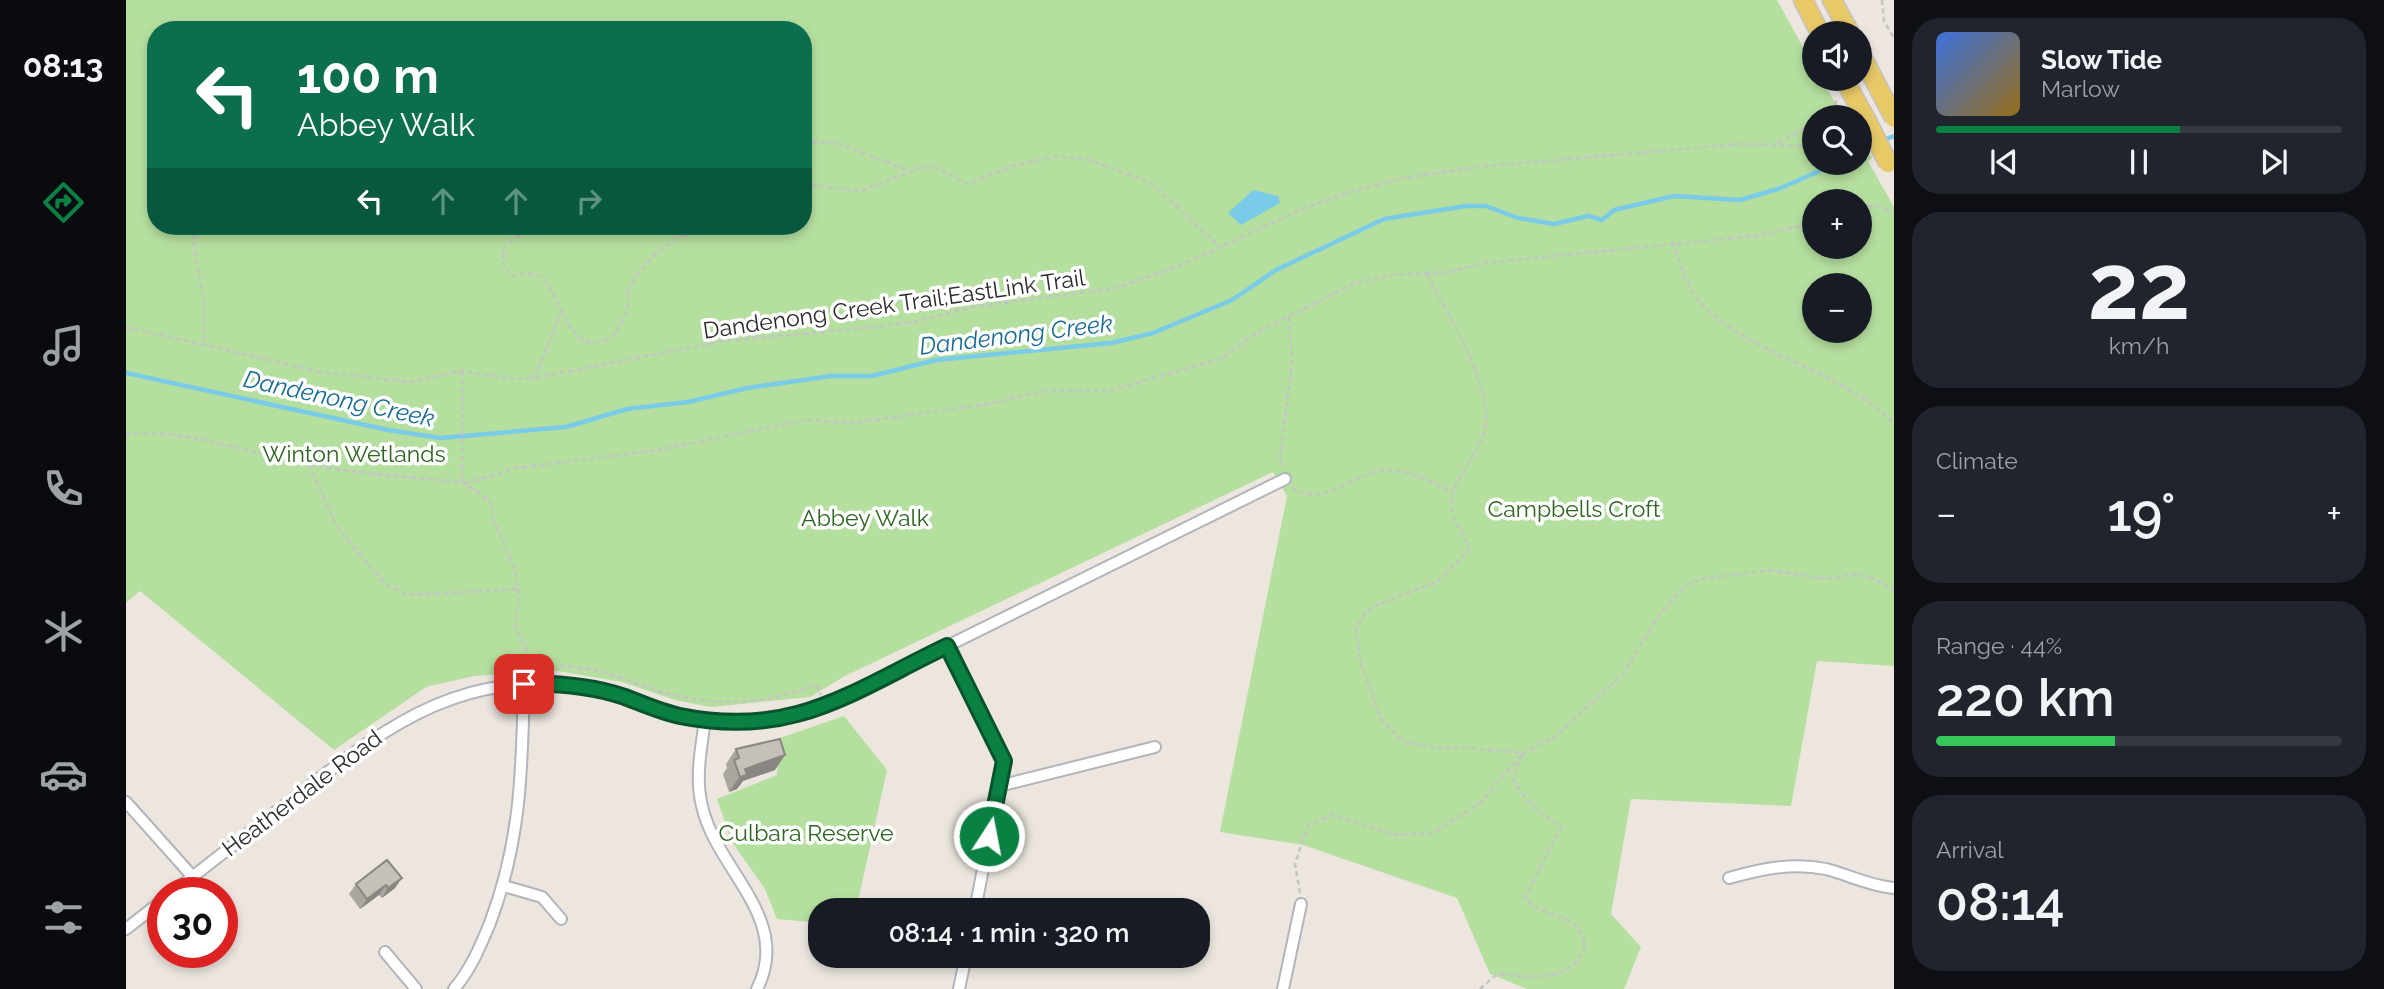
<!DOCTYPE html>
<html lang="en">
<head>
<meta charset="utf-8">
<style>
	body { margin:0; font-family:Raleway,sans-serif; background:#20242c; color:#f1f3f6; height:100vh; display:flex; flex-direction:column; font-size:26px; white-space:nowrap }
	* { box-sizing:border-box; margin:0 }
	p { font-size:23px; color:#9ea1a6 }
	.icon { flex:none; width:38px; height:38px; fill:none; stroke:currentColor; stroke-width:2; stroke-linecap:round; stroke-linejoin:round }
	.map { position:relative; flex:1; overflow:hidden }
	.drawer { display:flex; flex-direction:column; gap:18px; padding:18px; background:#0d0f14; width:490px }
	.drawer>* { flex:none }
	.banner { position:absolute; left:21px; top:21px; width:665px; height:214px; border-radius:28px; box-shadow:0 4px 10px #0003; background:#0b6e4f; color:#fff; overflow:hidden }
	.controls { position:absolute; left:1676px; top:21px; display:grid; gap:14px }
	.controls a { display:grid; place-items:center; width:70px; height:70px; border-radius:50%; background:#171b24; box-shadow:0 4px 10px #0003; font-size:35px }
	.speed { position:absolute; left:21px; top:877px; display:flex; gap:14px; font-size:35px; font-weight:700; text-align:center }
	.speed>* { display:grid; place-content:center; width:91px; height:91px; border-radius:50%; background:#171b24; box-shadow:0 4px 10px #0003; line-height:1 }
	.speed .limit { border:10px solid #d22; background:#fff; color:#111 }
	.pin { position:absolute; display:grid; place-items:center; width:60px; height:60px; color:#fff; margin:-30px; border-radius:14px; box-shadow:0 4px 10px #0006 }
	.me { position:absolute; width:77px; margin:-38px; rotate:11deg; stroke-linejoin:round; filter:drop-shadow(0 0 5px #0008) }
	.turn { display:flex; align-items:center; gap:24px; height:147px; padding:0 35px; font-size:32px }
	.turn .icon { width:91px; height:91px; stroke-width:2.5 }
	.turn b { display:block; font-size:49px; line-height:60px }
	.lanes { display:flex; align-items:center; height:66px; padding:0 35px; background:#0003; justify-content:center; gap:35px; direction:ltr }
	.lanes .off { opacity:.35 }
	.big { font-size:52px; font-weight:600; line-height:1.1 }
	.drawer .widget { flex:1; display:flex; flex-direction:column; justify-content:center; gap:10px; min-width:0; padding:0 24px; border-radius:28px; background:#20242c }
	.drawer .dial { align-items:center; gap:0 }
	.dial b { font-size:91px; line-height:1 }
	.song { display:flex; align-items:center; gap:21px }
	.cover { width:84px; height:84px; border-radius:10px; background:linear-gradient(135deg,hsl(220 70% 55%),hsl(40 70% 35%)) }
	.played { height:7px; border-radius:4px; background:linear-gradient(90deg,#0b8043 60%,#363941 60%) }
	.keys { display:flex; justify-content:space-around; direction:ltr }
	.heat { display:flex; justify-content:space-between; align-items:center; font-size:38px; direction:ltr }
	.charge { height:10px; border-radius:5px; background:linear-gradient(90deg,#34c759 44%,#363941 0) }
	.trip { position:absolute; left:682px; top:898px; width:402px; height:70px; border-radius:28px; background:#171b24; box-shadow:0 4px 10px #0003; font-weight:600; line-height:70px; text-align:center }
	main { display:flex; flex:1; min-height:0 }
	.menu { display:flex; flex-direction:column; width:126px; justify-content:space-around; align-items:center; background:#090b0e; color:#9ea1a6 }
	.menu .icon { width:49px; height:49px }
	.menu .selected { color:#0b8043 }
	.menu b { font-size:32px; color:#f1f3f6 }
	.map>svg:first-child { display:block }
	.green { fill:#b5df9f; fill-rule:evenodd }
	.water { fill:#79cbe7 }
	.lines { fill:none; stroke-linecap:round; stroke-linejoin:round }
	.stream { stroke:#79cbe7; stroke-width:4.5 }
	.street-casing { stroke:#b2b5be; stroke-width:14 }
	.primary-casing { stroke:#c4c4c4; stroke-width:21 }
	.path { stroke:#c4c4c4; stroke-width:2.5; stroke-dasharray:5 3.5; stroke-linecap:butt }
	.street { stroke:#fff; stroke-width:10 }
	.primary { stroke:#e8c968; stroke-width:18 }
	.primary-bridge-casing { stroke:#c4c4c4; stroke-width:21; stroke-linecap:butt }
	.primary-bridge { stroke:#e8c968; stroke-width:18 }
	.wall { fill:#a9a6a0 }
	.shaded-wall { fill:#8a8782 }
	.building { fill:#c5c1ba; stroke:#8a8782; stroke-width:2 }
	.route-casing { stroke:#07532c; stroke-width:18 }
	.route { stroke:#0b8043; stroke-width:12 }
	.labels { text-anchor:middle; stroke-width:7; stroke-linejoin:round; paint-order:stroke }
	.street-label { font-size:23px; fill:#2c2c2c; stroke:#fff }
	.park-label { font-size:23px; fill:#2e651f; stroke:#fff }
	.water-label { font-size:24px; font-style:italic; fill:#166a95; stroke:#fff }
</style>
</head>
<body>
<main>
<nav class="menu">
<b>08:13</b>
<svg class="icon selected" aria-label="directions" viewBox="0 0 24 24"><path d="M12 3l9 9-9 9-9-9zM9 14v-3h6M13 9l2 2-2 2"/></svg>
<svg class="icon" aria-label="music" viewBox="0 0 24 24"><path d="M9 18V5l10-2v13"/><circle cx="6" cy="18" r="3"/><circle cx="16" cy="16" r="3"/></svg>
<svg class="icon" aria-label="phone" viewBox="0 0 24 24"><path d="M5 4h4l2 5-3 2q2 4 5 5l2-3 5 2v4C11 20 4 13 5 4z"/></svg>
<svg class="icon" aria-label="climate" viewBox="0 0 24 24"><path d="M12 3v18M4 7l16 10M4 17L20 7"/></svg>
<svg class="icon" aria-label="car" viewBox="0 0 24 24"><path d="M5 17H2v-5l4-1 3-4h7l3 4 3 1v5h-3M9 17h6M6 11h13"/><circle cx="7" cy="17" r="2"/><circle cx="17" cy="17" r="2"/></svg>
<svg class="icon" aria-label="filters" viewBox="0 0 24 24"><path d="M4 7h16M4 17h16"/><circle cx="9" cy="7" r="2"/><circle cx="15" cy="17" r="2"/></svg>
</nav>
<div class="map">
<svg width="1768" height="989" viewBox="0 0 1768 989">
	<rect width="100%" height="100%" fill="#ece6df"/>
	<g class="green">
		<path d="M0,0H1651L1689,69V79H1694L1719,117H1689V163H1734V140L1746,158L1742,161L1768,207V666L1691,661L1665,806L1505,799L1485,914L1515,947L1498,989H1401L1364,974L1331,898L1177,845L1094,832L1161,496L1147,472L719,676L684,697L585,707L549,700L496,682L432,671L348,676L300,687L208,750L14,591L0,603ZM30,30H677V226H30ZM1689,201H1734V247H1689ZM1689,285H1734V331H1689Z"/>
		<path d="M718,716L761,770L730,910H695V923L651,919L639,889L606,842L591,799L651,775L654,738Z"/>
	</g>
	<path class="water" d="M1127,190L1152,196L1154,203L1115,225L1102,213Z"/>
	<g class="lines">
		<g class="stream">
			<path d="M1757,140L1768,136"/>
			<path d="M1734,152L1749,144"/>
			<path d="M0,373L262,430L315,438L440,427L501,409L562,402L621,388L705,376H746L810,360L985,343L1027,333L1106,300L1150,270L1258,219L1340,206H1360L1392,218L1428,224L1462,216L1476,220L1488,210L1548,196L1614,200L1655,188L1711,163"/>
		</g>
		<g class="street-casing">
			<g id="street">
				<path d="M821,646L878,761L849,910"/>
				<path d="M579,720C575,749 569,778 576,806C590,870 667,918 631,989"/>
				<path d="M873,786L1029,747"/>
				<path d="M0,802L67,877"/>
				<path d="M1603,878C1635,869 1667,862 1700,869C1723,875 1744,886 1768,888"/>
				<path d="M378,886L416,897L435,919"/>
				<path d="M47,892C88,860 130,827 172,795C268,720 341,667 469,689C491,693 509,703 529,710C587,728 644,726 700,706L1159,479"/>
				<path d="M0,929L37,900"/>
				<path d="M259,952L290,989"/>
				<path d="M328,989C345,969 354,947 364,923C395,841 396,770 398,684"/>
				<path d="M833,989L840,956"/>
				<path d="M1157,989L1175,904"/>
			</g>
		</g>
		<g class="primary-casing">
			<g id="primary">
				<path d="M1677,0L1694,33"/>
				<path d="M1706,0L1724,33"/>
				<path d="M1734,53L1764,110"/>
				<path d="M1718,79L1741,121"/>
			</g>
		</g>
		<g class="path">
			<path d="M1756,0L1758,21L1768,38"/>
			<path d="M1696,117L1713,99"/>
			<path d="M677,141L713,144L781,170"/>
			<path d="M1652,143L1689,123"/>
			<path d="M677,188L686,185L735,191L796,167L811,168L842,184L889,165L932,156L964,160L1025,183L1094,247"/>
			<path d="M1734,209L1747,205L1768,212"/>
			<path d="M71,226L67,241L78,301L79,345"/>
			<path d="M408,226L379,245C375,259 376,265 386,276C393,275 402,272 408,274C438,282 437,368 488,335C492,326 499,319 501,310C503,303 500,296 503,289C516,260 550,235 579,226"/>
			<path d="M1547,242C1553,260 1558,281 1570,297C1614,354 1715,367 1768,424"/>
			<path d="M1301,274C1320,310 1368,389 1359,429C1354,448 1335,473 1327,492"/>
			<path d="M0,327L195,372L284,382L336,371L387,379L409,378L598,341L748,327L787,322L847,307L990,288L1046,269L1181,207L1220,193L1278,178L1352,167L1613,144L1689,146"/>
			<path d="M336,371V482"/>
			<path d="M409,377L435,312"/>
			<path d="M0,434C59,429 113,450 170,462C224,473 280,477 336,482L364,501L368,521L389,570L393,594L389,625L400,650V674"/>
			<path d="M183,464L211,527L258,583L281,595L393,589"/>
			<path d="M1156,466L1154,457L1166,363L1163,317"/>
			<path d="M339,483L392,468L532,450L680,420L726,423L856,405L920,391H983L1096,358L1130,333L1229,283L1265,275L1324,272L1358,263L1629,236L1689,223"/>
			<path d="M1165,488C1199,507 1222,477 1253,471C1279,466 1304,482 1327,492C1322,529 1338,524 1342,551L1312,581L1251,605L1239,613L1230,629L1234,660L1254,718L1278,742L1319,749L1329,747L1397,753L1429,737L1496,675L1534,614L1560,585L1574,579L1644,570L1699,579L1730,574L1746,578L1768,590"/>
			<path d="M366,668C398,665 430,663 462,669C486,673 506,682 528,689C582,708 637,705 690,685L695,695"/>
			<path d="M1174,893L1169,864L1182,825L1206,815L1271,835L1307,833L1354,803L1395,755"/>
			<path d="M1354,989L1371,974C1403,977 1446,984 1459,946C1455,911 1416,919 1399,898L1435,827C1416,814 1396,800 1387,778L1397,753"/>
		</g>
		<use href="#street" class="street"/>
		<use href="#primary" class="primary"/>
		<g class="primary-bridge-casing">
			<g id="primary-bridge">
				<path d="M1764,110L1768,118"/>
				<path d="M1741,121L1762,163"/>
			</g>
		</g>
		<use href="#primary-bridge" class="primary-bridge"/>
	</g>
	<g class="wall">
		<path d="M610,749L649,770L617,781L611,789L603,792L597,774L601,768L600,764Z"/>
		<path d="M261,860L269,888L256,898L253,895L234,909L223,894L230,884Z"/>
	</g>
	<g class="shaded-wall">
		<path d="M659,755L649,770L617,781L611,789L603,792L619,769Z"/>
		<path d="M276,878L269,888L256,898L262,888Z"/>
		<path d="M260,885L253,895L234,909L241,899Z"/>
	</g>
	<g class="building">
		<path d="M654,739L659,755L619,769L621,775L614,777L608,760L613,758L610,749Z"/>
		<path d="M261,860L276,878L262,888L260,885L241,899L230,884Z"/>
	</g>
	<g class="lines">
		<g class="route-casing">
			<path id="route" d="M398,684C432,683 466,686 499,697C517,704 535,712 554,716C667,739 725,692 821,646L878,761L863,836"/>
		</g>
		<use href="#route" class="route"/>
	</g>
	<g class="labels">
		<g class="street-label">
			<text transform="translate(768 304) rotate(-8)" y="8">Dandenong Creek Trail;EastLink Trail</text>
			<text transform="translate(176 793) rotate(-37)" y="8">Heatherdale Road</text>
		</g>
		<g class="park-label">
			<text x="228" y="462">Winton Wetlands</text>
			<text x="1448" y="517">Campbells Croft</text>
			<text x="739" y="526">Abbey Walk</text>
			<text x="680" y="841">Culbara Reserve</text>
		</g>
		<g class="water-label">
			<text transform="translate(890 335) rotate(-7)" y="8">Dandenong Creek</text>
			<text transform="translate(213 399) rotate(12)" y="8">Dandenong Creek</text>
		</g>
	</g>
</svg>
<div class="controls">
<a><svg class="icon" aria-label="sound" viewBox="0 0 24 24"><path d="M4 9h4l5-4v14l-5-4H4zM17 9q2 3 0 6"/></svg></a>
<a><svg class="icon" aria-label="search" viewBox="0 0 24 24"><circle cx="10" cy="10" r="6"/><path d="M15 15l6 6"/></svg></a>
<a>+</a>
<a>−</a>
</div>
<div class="speed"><div class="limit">30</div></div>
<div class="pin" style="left:398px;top:684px;background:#d93025"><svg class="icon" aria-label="arrive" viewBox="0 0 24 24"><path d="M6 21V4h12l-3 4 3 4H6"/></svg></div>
<svg class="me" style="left:863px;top:836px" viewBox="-20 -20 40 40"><circle r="17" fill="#0b8043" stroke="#fff" stroke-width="3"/><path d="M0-11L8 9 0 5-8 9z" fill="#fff"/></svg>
<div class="trip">08:14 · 1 min · 320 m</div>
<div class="banner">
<div class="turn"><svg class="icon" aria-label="left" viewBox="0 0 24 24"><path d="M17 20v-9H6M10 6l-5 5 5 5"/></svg><div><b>100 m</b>Abbey Walk</div></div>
<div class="lanes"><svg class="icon" aria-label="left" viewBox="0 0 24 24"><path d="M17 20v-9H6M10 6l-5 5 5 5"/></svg><svg class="icon off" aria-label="ahead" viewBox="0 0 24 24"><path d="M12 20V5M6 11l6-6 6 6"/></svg><svg class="icon off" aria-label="ahead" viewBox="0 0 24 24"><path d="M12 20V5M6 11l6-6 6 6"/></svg><svg class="icon off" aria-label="right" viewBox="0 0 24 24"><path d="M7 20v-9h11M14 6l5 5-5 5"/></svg></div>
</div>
</div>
<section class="drawer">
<div class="widget">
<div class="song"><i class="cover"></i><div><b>Slow Tide</b><p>Marlow</p></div></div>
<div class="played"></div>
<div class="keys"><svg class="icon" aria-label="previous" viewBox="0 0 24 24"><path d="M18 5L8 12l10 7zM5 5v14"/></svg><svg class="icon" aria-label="pause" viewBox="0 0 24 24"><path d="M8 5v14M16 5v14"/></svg><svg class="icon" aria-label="next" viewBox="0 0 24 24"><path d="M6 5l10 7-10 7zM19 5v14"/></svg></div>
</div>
<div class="widget dial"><b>22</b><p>km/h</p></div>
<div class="widget"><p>Climate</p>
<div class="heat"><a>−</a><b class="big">19°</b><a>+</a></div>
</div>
<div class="widget"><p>Range · 44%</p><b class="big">220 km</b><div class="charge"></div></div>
<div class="widget"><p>Arrival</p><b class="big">08:14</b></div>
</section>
</main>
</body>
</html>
